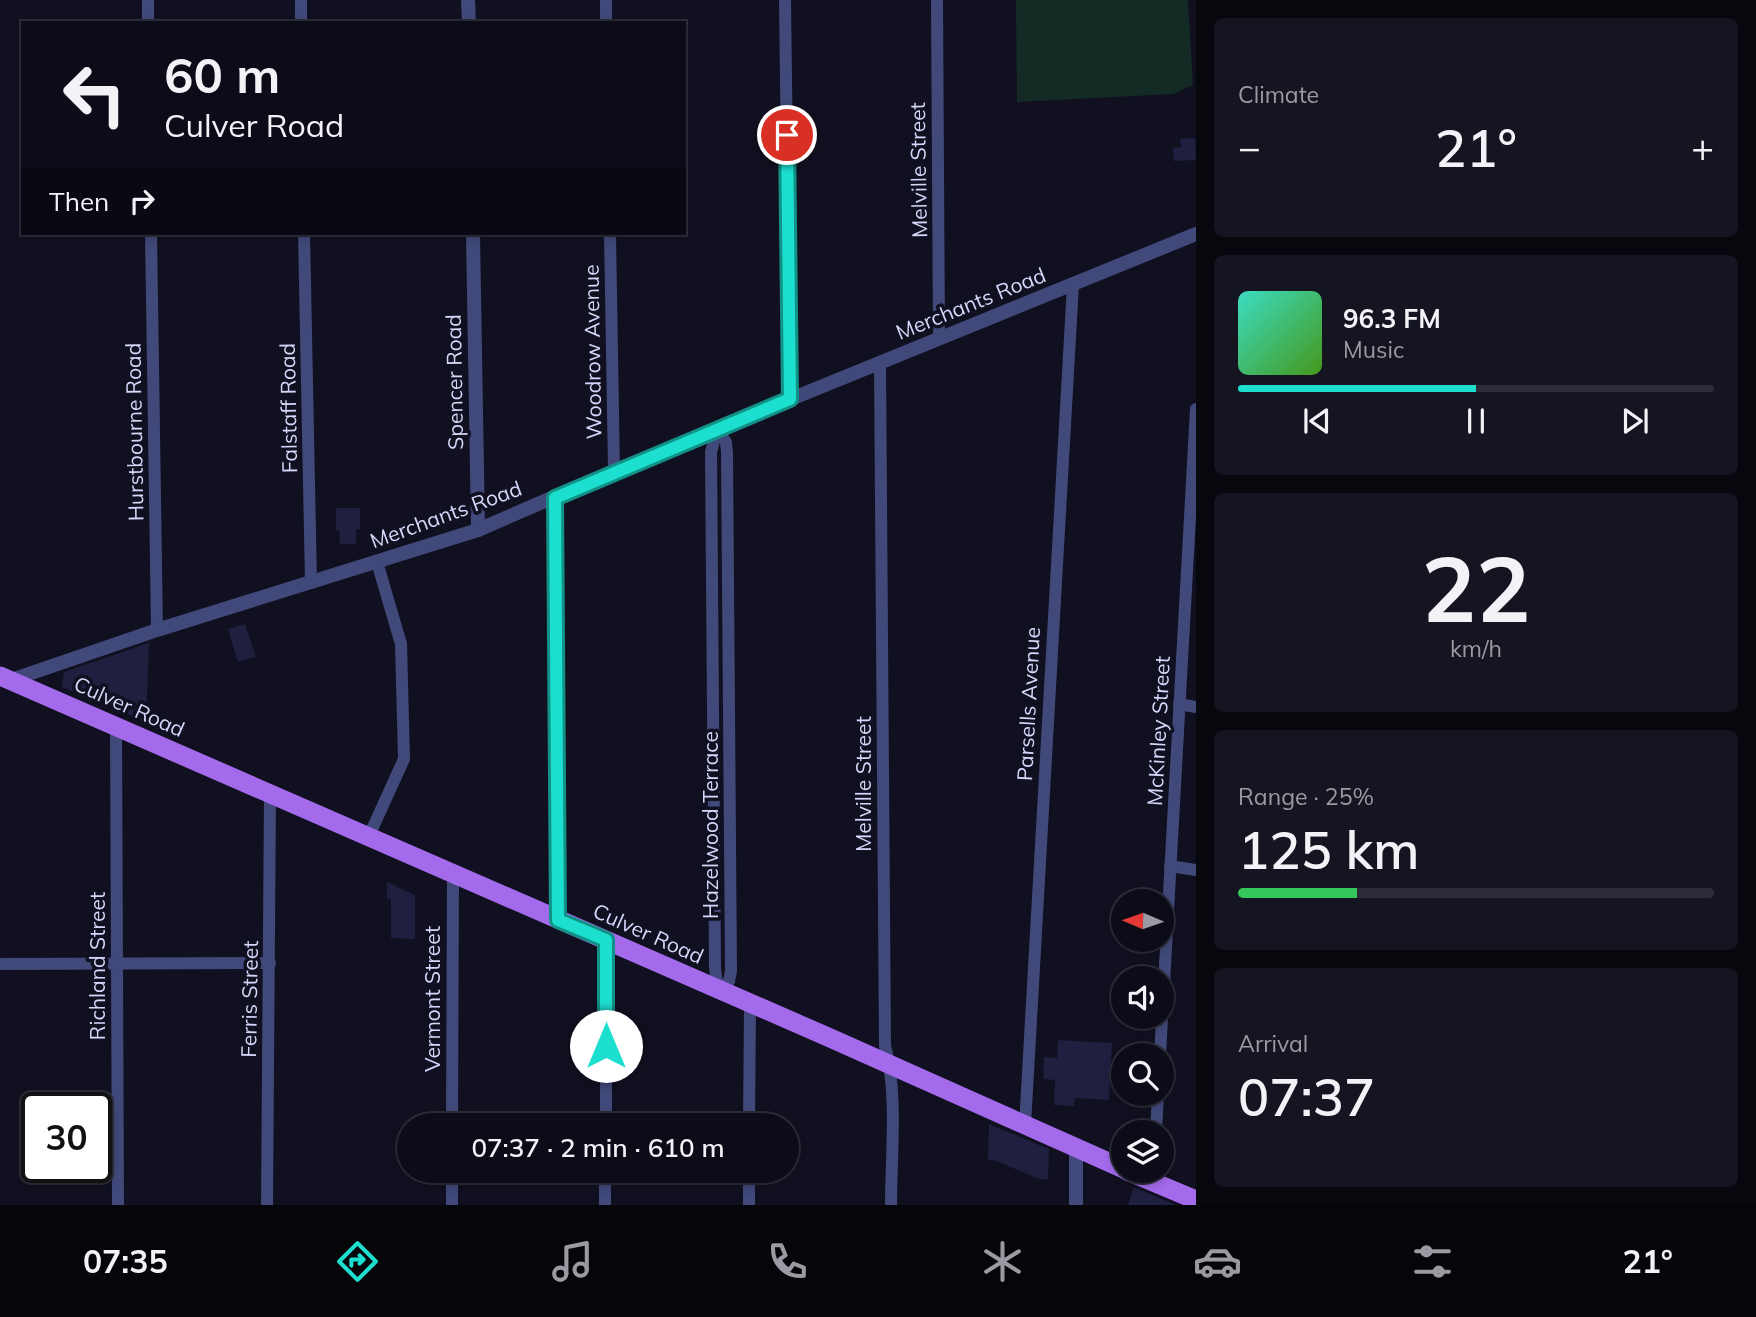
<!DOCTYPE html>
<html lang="en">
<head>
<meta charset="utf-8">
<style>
	body { margin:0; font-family:Mulish,sans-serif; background:#151522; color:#f1f3f6; height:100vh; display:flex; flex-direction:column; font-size:26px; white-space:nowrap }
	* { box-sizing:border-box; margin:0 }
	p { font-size:23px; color:#9a9ba2 }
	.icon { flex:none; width:38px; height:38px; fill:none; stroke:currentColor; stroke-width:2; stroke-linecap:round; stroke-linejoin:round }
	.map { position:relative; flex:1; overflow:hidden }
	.side { display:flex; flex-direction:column; gap:18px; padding:18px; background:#07070e; width:560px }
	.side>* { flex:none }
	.guide { position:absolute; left:21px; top:21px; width:665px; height:214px; border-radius:0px; box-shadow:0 4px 10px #0003,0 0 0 2px #2c2c38; background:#0c0c19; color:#f1f3f6; overflow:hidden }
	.needle { width:46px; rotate:272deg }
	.buttons { position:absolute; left:1111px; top:889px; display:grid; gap:14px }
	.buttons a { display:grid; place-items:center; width:63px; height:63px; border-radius:50%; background:#0c0c19; box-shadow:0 4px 10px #0003,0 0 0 2px #2c2c38; font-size:35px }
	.speed { position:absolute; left:21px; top:1092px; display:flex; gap:14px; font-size:35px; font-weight:700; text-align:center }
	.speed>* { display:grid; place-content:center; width:91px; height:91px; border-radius:50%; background:#0c0c19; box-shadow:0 4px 10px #0003,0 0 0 2px #2c2c38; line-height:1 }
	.speed .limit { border:4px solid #111; border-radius:10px; background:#fff; color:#111 }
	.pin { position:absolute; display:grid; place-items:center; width:60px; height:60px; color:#fff; margin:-30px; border:4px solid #fff; border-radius:50%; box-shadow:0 2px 7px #0007 }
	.me { position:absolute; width:77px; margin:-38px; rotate:0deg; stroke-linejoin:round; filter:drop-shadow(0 0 5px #0008) }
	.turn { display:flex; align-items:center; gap:24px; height:147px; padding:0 28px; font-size:32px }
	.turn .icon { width:91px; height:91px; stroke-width:2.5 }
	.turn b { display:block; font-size:49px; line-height:60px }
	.then { display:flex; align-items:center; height:66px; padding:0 28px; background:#0003; gap:14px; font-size:26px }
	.big { font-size:52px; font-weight:600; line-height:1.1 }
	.side .widget { flex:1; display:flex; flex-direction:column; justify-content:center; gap:10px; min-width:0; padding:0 24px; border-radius:10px; background:#151522 }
	.side .dial { align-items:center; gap:0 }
	.dial b { font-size:91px; line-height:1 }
	.song { display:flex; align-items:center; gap:21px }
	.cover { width:84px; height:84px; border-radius:10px; background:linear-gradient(135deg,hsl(170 70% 55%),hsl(100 70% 35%)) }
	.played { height:7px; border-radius:4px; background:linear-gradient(90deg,#1cdfd0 50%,#2c2c38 50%) }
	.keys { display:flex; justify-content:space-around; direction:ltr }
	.heat { display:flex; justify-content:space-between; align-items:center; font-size:38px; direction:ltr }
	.charge { height:10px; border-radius:5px; background:linear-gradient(90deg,#34c759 25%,#2c2c38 0) }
	.trip { position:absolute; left:397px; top:1113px; width:402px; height:70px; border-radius:35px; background:#0c0c19; box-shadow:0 4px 10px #0003,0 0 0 2px #2c2c38; font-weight:600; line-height:70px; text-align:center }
	.dock { display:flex; height:112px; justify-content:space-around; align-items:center; background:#05050a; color:#9a9ba2 }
	.dock .icon { width:49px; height:49px }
	.dock .selected { color:#1cdfd0 }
	.dock b { font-size:32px; color:#f1f3f6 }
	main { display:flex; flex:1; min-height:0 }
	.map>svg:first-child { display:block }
	.green { fill:#142a25 }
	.building { fill:#1f1f3f }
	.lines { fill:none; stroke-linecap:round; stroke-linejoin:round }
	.minor { stroke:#41497a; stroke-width:12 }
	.tertiary { stroke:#41497a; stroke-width:14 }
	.primary { stroke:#a46aec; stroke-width:19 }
	.route-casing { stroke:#129187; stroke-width:18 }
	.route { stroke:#1cdfd0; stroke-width:12 }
	.labels { text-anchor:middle; stroke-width:7; stroke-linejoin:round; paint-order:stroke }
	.street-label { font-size:21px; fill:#d5d7fa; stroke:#101021 }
</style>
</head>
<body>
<main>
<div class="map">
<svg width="1196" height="1205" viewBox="0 0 1196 1205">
	<rect width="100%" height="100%" fill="#101021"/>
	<path class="green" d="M1016,0H1188L1193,85L1173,94L1017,102Z"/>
	<g class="building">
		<path d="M1195,138L1196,160L1174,161L1173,148L1181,147L1180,139Z"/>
		<path d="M336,508H360V529H356V544H340L339,530H336Z"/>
		<path d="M245,624L256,657L238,662L228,629Z"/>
		<path d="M149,643L146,722L62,687L64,672Z"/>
		<path d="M387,882L415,895V939L391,938V899H387Z"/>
		<path d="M1058,1040L1112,1043L1109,1100L1075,1098L1074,1106L1054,1105L1055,1080L1043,1079L1044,1057L1057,1058Z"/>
		<path d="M989,1124L1049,1149L1048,1179H1039L994,1160H988Z"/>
		<path d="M73,1167H91V1179L73,1180Z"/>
		<path d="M1134,1187L1143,1191L1176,1205H1128Z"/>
	</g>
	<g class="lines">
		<g class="minor">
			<path d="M148,0V23"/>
			<path d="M301,0V23"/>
			<path d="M606,0V23"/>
			<path d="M785,0L790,399"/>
			<path d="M937,0L939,339"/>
			<path d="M151,233L157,630"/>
			<path d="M304,233L311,583"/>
			<path d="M610,233L614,471"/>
			<path d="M880,363L885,1046C898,1092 891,1156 891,1205"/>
			<path d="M717,430L726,442L727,452L731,971L729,981L722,992"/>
			<path d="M717,430L711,452L715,967L716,978L722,991"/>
			<path d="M555,498L558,920"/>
			<path d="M1179,704L1196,707"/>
			<path d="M116,726L118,1205"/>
			<path d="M369,836L404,759L401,644L377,562"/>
			<path d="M1170,866L1196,870"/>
			<path d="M0,964L270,963"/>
			<path d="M1160,1055L1196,409"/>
			<path d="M452,1125L453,873"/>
			<path d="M606,1125V940"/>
			<path d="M749,1125L750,1005"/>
			<path d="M1025,1125L1073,285"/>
			<path d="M1156,1132L1158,1094"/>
			<path d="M267,1205L270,793"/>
			<path d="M452,1205V1171"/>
			<path d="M605,1205V1171"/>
			<path d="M749,1205V1171"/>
		</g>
		<g class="tertiary">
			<path d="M468,0L469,23"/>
			<path d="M473,233L478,530"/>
			<path d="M11,680L157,630L478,530L614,471L1196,234"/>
			<path d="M1076,1147V1205"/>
		</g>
		<g class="primary">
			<path d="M0,676L828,1037L1124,1169"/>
			<path d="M1127,1171L1196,1200"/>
		</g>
	</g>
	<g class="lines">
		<g class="route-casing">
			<path id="route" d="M606,1046V940L558,920L555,498L790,399L787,135"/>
		</g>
		<use href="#route" class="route"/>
	</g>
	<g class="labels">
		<g class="street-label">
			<text transform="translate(919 170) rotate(-91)" y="7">Melville Street</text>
			<text transform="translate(971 304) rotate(-22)" y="7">Merchants Road</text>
			<text transform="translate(593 352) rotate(-91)" y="7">Woodrow Avenue</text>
			<text transform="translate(455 382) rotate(-91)" y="7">Spencer Road</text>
			<text transform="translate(289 408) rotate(-91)" y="7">Falstaff Road</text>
			<text transform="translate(135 432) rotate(-91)" y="7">Hurstbourne Road</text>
			<text transform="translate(446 515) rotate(-20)" y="7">Merchants Road</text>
			<text transform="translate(1029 704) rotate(-87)" y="7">Parsells Avenue</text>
			<text transform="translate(129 707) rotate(24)" y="7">Culver Road</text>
			<text transform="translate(1159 731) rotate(-87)" y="7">McKinley Street</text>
			<text transform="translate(864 784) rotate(-90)" y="7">Melville Street</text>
			<text transform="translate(711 825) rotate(-90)" y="7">Hazelwood Terrace</text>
			<text transform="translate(648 934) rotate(24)" y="7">Culver Road</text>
			<text transform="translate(98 966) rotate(-90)" y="7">Richland Street</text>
			<text transform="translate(250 999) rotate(-89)" y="7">Ferris Street</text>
			<text transform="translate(433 999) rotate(-90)" y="7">Vermont Street</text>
		</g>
	</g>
</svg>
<div class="buttons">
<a><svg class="needle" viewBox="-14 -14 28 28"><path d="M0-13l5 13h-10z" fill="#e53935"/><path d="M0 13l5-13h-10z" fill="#9a9ba2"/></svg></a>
<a><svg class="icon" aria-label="sound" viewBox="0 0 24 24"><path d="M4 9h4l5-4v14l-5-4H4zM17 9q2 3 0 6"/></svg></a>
<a><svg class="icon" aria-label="search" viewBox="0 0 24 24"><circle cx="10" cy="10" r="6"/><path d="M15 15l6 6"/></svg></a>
<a><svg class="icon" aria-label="layers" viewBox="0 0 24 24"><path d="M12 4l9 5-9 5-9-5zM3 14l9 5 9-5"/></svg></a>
</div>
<div class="speed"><div class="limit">30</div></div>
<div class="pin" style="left:787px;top:135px;background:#d93025"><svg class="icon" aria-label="arrive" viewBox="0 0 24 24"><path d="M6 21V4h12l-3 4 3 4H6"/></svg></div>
<svg class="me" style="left:606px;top:1046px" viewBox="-20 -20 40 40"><circle r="19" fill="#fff"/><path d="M0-13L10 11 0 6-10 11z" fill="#1cdfd0"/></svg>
<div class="trip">07:37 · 2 min · 610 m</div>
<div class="guide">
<div class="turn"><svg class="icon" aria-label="left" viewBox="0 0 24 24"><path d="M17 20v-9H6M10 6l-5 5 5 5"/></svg><div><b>60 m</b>Culver Road</div></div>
<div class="then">Then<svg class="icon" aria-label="right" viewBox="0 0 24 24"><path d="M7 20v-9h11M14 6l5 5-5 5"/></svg></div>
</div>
</div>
<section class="side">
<div class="widget"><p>Climate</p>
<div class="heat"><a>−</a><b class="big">21°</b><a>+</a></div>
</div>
<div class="widget">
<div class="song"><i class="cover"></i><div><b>96.3 FM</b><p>Music</p></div></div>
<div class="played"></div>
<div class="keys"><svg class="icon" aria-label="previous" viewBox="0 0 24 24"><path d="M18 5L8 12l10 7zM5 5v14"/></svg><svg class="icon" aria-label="pause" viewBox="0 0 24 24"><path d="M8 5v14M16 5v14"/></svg><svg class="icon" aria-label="next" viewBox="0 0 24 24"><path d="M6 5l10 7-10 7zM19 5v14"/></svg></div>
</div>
<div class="widget dial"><b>22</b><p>km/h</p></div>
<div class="widget"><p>Range · 25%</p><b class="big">125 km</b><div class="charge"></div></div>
<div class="widget"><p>Arrival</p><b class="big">07:37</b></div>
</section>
</main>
<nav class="dock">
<b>07:35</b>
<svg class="icon selected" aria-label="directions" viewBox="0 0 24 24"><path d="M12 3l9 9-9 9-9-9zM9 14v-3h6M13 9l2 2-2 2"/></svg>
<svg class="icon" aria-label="music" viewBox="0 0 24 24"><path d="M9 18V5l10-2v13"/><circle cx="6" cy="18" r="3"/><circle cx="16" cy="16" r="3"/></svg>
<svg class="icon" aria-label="phone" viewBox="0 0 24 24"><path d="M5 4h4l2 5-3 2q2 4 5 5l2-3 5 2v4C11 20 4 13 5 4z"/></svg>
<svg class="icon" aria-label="climate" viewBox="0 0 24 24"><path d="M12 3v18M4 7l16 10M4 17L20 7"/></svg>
<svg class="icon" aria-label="car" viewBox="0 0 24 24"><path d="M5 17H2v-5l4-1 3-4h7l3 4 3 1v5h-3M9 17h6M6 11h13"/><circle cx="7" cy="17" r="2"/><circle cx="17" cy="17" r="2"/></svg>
<svg class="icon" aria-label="filters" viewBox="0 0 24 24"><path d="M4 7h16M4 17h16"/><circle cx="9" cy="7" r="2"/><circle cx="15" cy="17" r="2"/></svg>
<b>21°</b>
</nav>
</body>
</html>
